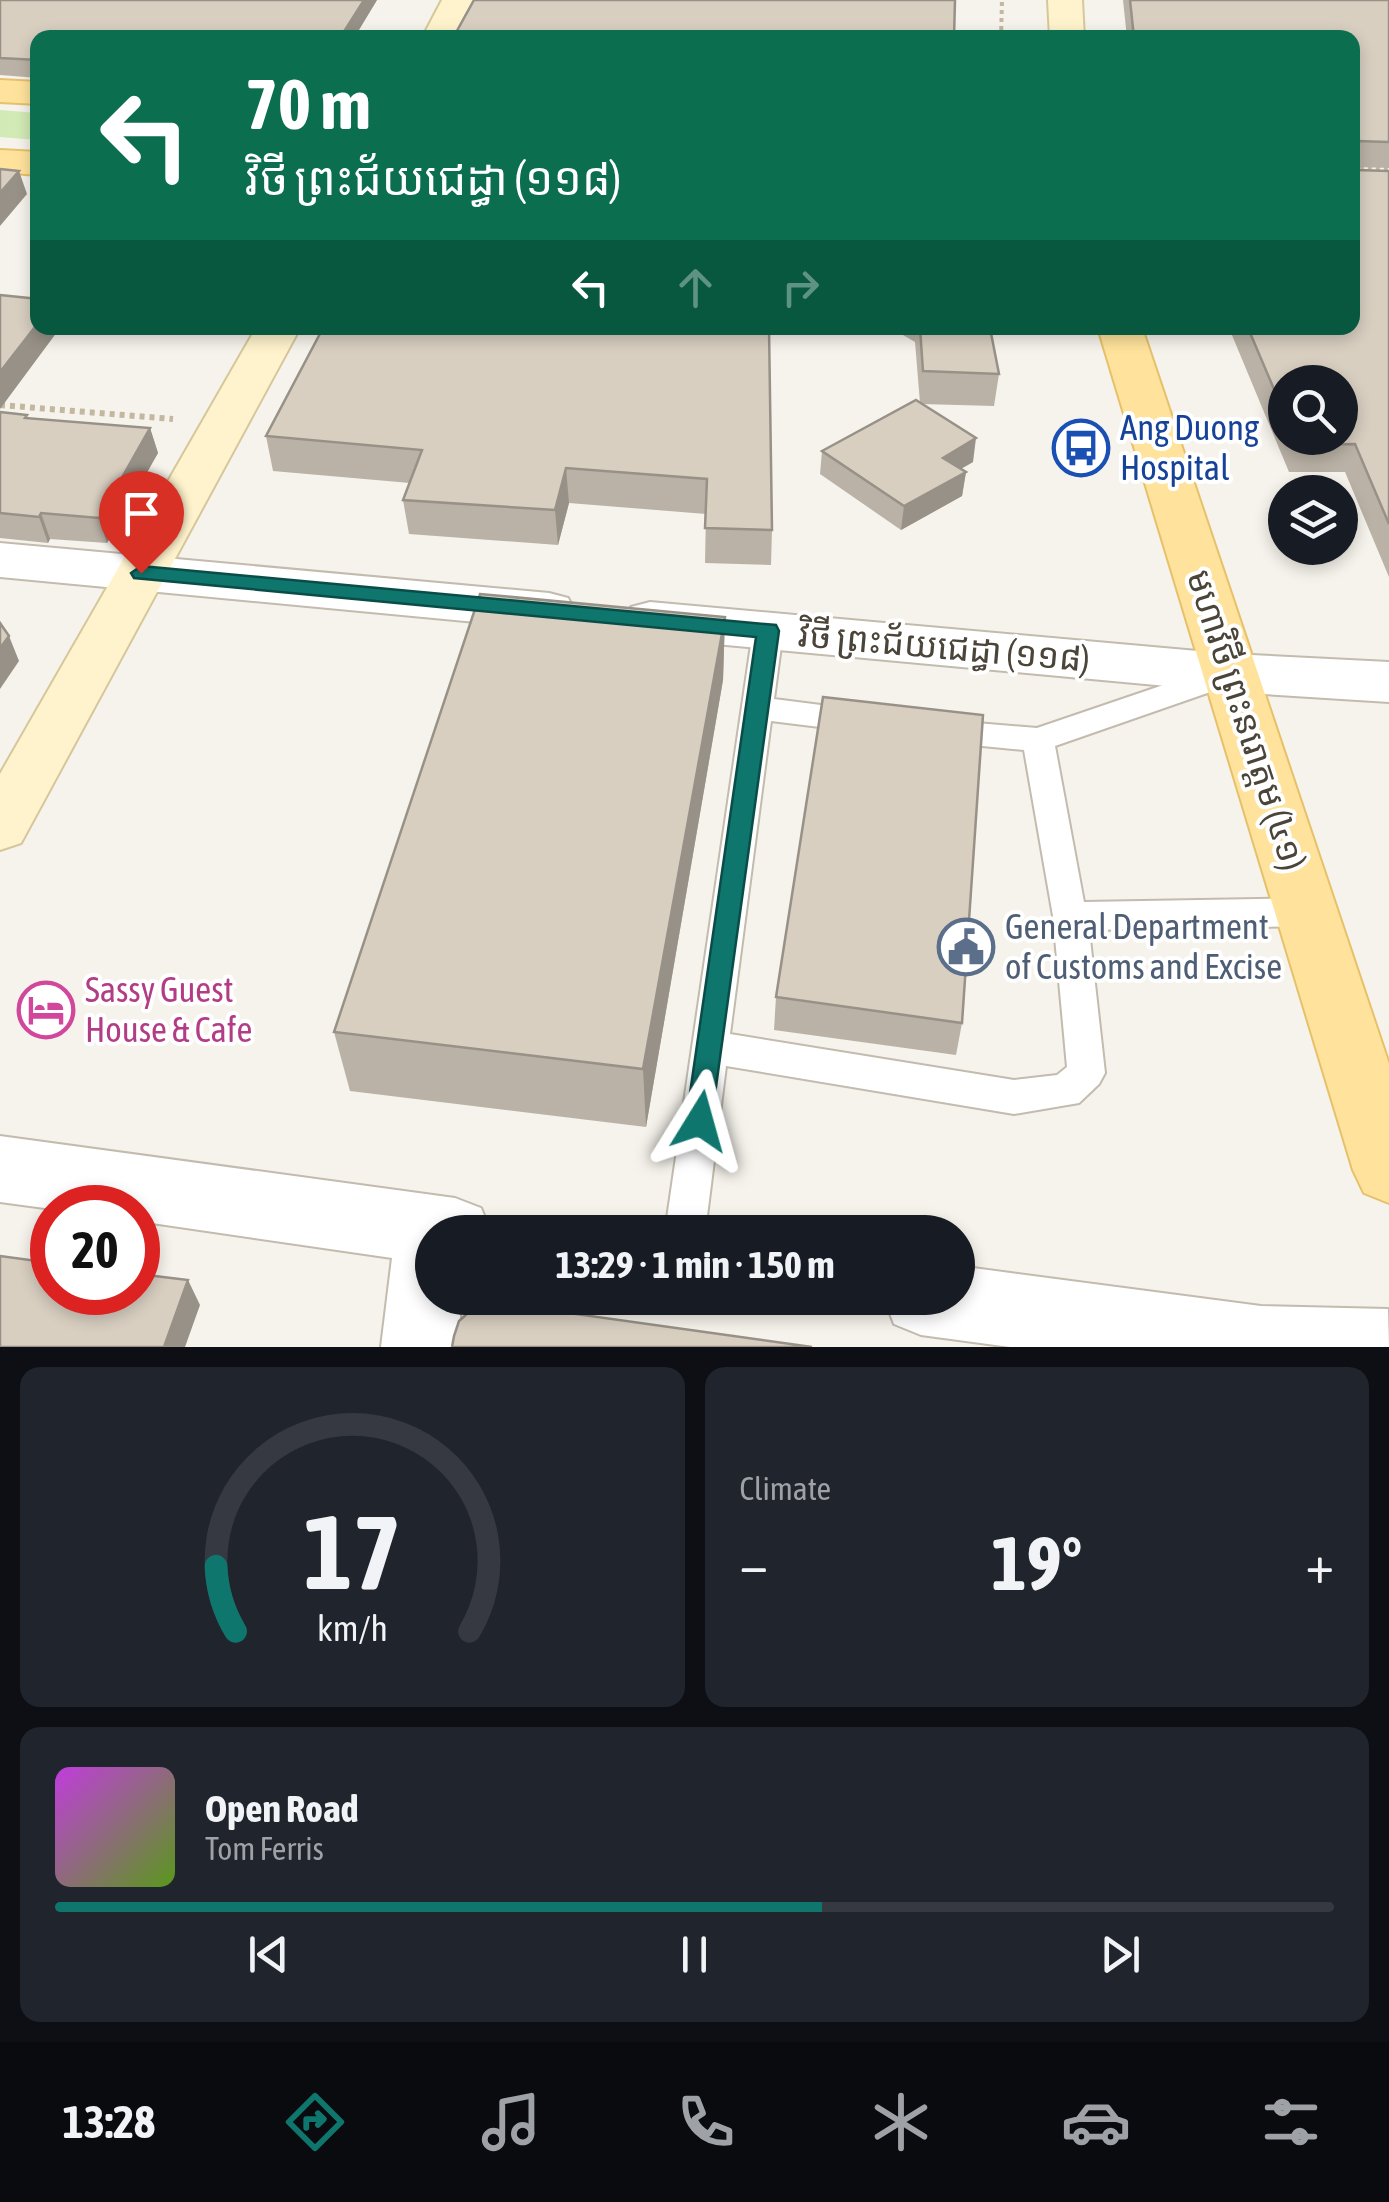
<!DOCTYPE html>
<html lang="en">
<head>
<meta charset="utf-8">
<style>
	body { margin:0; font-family:"Asap Condensed","Noto Sans Khmer",sans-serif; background:#20242c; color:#f1f3f6; height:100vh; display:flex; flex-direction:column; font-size:38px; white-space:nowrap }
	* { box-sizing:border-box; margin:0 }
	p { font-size:32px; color:#9ea1a6 }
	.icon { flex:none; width:55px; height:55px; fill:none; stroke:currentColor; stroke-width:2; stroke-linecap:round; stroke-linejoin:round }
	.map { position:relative; height:1347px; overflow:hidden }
	.details { display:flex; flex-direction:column; gap:20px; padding:20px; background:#0d0f14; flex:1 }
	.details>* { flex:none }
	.top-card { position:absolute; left:30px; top:30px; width:1330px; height:305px; border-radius:20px; box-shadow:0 5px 15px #0003; background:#0b6e4f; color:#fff; overflow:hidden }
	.fabs { position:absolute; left:1268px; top:365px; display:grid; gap:20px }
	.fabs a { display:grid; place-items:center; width:90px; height:90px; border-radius:50%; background:#171b24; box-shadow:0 5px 15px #0003; font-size:50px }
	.speed { position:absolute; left:30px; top:1185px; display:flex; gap:20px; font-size:50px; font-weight:700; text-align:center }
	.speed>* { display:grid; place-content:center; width:130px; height:130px; border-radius:50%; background:#171b24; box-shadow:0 5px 15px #0003; line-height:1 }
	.speed .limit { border:15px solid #d22; background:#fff; color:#111 }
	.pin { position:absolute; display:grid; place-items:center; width:85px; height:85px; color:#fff; margin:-102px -42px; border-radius:50% 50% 50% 0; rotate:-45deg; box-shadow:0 0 10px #0007 }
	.pin .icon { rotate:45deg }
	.me { position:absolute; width:110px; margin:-55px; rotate:8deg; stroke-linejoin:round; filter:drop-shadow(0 0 8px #0008) }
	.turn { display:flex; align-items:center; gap:35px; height:210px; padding:0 50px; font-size:45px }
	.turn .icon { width:130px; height:130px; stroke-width:2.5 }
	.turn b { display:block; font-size:70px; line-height:85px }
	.lanes { display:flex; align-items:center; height:95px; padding:0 50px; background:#0003; justify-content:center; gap:50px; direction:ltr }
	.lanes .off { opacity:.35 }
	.big { font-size:75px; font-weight:700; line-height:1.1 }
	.details .tile { flex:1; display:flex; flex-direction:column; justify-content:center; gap:15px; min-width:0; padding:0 35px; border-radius:20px; background:#20242c }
	.details .dial { align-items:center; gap:0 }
	.dial svg { height:260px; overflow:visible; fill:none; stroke:#363941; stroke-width:7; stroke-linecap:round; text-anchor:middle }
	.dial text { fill:#f1f3f6; stroke:none }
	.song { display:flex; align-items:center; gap:30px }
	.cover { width:120px; height:120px; border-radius:15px; background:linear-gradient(135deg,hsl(290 70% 55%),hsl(90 70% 35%)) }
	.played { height:10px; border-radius:5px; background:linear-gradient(90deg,#0f766e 60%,#363941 60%) }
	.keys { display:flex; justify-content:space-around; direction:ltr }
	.heat { display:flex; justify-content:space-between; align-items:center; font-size:55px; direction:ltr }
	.details .tiles { flex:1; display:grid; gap:20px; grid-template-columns:1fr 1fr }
	.tile:last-child { grid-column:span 2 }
	.trip { position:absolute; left:415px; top:1215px; width:560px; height:100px; border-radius:50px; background:#171b24; box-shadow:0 5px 15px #0003; font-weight:700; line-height:100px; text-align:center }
	.tabs { display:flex; height:160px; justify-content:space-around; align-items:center; background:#090b0e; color:#9ea1a6 }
	.tabs .icon { width:70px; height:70px }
	.tabs .current { color:#0f766e }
	.tabs b { font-size:45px; color:#f1f3f6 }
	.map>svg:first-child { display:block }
	.green { fill:#d2eab5 }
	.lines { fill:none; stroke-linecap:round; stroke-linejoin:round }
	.lane-casing { stroke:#c2bbae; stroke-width:4 }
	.street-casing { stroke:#c2bbae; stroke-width:4 }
	.secondary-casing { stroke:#d6c79b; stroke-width:4 }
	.primary-casing { stroke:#e6c16a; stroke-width:4 }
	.path-far1 { stroke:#c4b79f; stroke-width:4; stroke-dasharray:4 4; stroke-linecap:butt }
	.path { stroke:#c4b79f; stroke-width:6; stroke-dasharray:5 5; stroke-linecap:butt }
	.lane { fill:#fff; fill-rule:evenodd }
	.street { fill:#fff; fill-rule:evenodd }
	.secondary { fill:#fff3cd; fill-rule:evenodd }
	.primary { fill:#ffe39c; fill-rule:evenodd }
	.wall { fill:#bab2a6; fill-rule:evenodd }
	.shaded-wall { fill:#979187 }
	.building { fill:#d8cfc1; stroke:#979187; stroke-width:2.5 }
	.route { fill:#0f766e; stroke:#0a4d48; stroke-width:2.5 }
	.labels { text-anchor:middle; stroke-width:8; stroke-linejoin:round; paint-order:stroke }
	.transit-label { font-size:35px; fill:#164399; stroke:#fff; text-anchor:start }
	.street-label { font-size:35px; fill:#4b4439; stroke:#fff }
	.service-label { font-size:35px; fill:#4e5e75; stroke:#fff; text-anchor:start }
	.hotel-label { font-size:35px; fill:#b23c85; stroke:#fff; text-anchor:start }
</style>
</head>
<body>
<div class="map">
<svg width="1389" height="1347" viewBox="0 0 1389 1347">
	<rect width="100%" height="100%" fill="#f6f3ec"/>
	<path class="green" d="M0,110L37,113V140L0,137Z"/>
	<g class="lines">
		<g class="lane-casing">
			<path id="lane" d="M768,621L778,624L783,631L774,699L860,710L871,713L875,721L871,729L860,732L771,721L730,1034L1014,1080L1057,1075L1067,1067L1053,916L1024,750L941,742L930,739L925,731L930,723L941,720L1037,728L1228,663L1239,666L1243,674L1239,682L1055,746L1084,902L1307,898L1319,902L1324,912L1319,922L1307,926L1089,930L1105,1073L1099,1084L1079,1103L1014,1114L726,1066L705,1232H665L753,631L758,624Z"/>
		</g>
		<g class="street-casing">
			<g id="street">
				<path d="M0,543L549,593L568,598L575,611L568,624L549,629L0,577Z"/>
				<path d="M650,602L1231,654L1389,662V702L1231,692L650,638L631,633L623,620L631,607Z"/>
				<path d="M0,1136L455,1198L481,1208L491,1232H432V1298H462L457,1347H381L392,1258L138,1221V1208L52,1209L0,1202Z"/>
				<path d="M958,1266L1261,1306L1388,1309L1389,1347H1010L921,1335L894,1324L884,1298H958Z"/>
			</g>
		</g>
		<g class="secondary-casing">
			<g id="secondary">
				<path d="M442,0H476L456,38H422Z"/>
				<path d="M1048,0H1082L1084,38H1050Z"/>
				<path d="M256,328H300L21,843L0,850V774Z"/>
			</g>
		</g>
		<g class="primary-casing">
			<g id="primary">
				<path d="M0,80L38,82V104L0,102Z"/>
				<path d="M0,150L38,152V175L0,172Z"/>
				<path d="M1098,328H1142L1389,1064V1203L1364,1193L1353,1170Z"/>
			</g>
		</g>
		<g class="path-far1">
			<path d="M1001,38L1002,0"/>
			<path d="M1352,166L1389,169"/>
		</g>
		<path class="path" d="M0,405L173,419"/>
		<use href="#lane" class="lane"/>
		<use href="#street" class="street"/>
		<use href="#secondary" class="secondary"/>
		<use href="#primary" class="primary"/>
	</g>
	<g class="wall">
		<path d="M0,0H377L354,38H38V78L0,75Z"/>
		<path d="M1123,0H1389V168L1357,167V170L1389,171V577L1345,472H1289L1229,328H1352V38H1127ZM1285,382L1340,438H1285Z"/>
		<path d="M769,328L772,530L771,565L705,563L706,514L569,503L558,545L409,534L403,500L410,483L273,471L266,436Z"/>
		<path d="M891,328H990L999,374L994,406L921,404L973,462L960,469L966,472L962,496L901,530L820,474L822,451L920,403L915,342Z"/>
		<path d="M0,412L29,419L150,428L158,453L107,543L50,539L48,543L0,538Z"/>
		<path d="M725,617L723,680L646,1127L350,1091L334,1032Z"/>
		<path d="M776,997L962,1023L956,1055L774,1030Z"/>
	</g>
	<g class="shaded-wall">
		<path d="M364,0H377L354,38H340Z"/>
		<path d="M19,171L27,194L0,226V193Z"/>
		<path d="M38,323V328H60L0,409V372Z"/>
		<path d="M150,428L158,453L107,543L99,518Z"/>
		<path d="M976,438L973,462L940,481L943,458Z"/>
		<path d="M566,468L569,503L558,545L555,510Z"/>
		<path d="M966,472L962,496L901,530L904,506Z"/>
		<path d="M41,513L50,539L48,543L39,517Z"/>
		<path d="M725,617L723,680L646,1127L643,1069Z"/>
		<path d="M9,636L19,661L0,689V648Z"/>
		<path d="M188,1280L200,1305L185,1347H164Z"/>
	</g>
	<g class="building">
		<path d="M0,0H364L340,38H38V60L0,58Z"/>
		<path d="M474,0H955L954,38H453Z"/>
		<path d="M1130,0H1389V142L1357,141V170L1389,171V524L1355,444L1298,445L1295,438H1340V382H1285V415L1248,328H1352V38H1134Z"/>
		<path d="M0,169L19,171L0,193Z"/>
		<path d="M0,295L38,299V323L0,372Z"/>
		<path d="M323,328H769L772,530L705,528L707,479L566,468L555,510L403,500L422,450L266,436Z"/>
		<path d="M920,328H990L999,374L923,371Z"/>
		<path d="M916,400L976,438L943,458L966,472L904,506L822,451Z"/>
		<path d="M0,412L27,415L25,418L150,428L99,518L41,513L39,517L0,513Z"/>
		<path d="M480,594L725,617L643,1069L334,1032Z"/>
		<path d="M0,623L9,636L0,648Z"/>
		<path d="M823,697L983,715L962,1023L776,997Z"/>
		<path d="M0,1256L52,1263V1292H138V1274L188,1280L164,1347H0Z"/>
		<path d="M497,1303L812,1347H452L454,1336L459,1321L476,1306Z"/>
	</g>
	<path class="route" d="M141,566L776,625L779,631L710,1130L700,1134L690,1130L686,1121L756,637L134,578L131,573Z"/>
	<defs>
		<g id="bus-ring" transform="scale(2.875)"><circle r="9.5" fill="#fff" stroke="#1a4fb4" stroke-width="1.5"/><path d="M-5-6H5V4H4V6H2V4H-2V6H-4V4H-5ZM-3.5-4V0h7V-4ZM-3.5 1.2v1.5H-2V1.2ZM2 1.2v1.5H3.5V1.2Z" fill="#1a4fb4"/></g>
		<g id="civic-ring" transform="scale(2.875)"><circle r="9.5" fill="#fff" stroke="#5c6f8a" stroke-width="1.5"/><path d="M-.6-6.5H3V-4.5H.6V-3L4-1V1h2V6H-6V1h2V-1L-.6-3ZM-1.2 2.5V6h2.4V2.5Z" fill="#5c6f8a"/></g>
		<g id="hotel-ring" transform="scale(2.875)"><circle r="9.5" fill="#fff" stroke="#d1479c" stroke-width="1.5"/><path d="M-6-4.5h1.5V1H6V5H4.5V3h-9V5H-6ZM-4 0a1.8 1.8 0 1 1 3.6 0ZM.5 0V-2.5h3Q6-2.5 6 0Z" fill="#d1479c"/></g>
	</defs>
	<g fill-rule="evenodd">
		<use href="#bus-ring" x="1081" y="448"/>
		<use href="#civic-ring" x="966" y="947"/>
		<use href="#hotel-ring" x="46" y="1010"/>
	</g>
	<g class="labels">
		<g class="transit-label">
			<text x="1120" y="440">Ang Duong<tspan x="1120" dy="40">Hospital</tspan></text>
		</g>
		<g class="street-label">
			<text transform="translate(944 647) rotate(5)" y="12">វិថី ព្រះជ័យជេដ្ធា (១១៨)</text>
			<text transform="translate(1246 720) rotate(72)" y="12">មហាវិថី ព្រះនរោត្តម (៤១)</text>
		</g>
		<g class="service-label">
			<text x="1005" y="939">General Department<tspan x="1005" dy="40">of Customs and Excise</tspan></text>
		</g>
		<g class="hotel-label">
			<text x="85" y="1002">Sassy Guest<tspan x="85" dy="40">House &amp; Cafe</tspan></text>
		</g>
	</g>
</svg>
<div class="fabs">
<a><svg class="icon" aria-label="search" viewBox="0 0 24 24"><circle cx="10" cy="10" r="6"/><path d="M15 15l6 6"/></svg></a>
<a><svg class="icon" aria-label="layers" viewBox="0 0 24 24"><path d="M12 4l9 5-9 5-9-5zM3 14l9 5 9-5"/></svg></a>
</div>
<div class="speed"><div class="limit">20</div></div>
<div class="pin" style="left:141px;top:573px;background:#d93025"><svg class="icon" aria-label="arrive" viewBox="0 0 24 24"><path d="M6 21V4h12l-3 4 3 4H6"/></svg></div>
<svg class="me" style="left:700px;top:1121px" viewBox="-20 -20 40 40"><path d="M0-17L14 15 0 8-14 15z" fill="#0f766e" stroke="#fff" stroke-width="4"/></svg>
<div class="trip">13:29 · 1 min · 150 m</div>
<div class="top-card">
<div class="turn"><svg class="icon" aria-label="left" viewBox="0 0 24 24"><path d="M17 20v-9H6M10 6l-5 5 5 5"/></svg><div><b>70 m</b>វិថី ព្រះជ័យជេដ្ធា (១១៨)</div></div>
<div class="lanes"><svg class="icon" aria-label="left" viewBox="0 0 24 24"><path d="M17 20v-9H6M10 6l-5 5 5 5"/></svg><svg class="icon off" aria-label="ahead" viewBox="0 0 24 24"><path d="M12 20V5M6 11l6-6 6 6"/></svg><svg class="icon off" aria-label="right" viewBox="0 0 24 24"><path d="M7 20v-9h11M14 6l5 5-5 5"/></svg></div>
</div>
</div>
<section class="details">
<div class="tiles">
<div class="tile dial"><svg viewBox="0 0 100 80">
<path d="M14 69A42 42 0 1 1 86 69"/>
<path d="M14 69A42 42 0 0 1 8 49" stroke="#0f766e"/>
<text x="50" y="56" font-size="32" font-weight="700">17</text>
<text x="50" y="72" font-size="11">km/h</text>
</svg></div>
<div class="tile"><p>Climate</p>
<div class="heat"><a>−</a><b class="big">19°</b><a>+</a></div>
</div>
<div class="tile">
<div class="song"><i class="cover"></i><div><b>Open Road</b><p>Tom Ferris</p></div></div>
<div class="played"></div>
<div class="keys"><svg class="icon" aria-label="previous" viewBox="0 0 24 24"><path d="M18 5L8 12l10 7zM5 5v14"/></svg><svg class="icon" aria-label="pause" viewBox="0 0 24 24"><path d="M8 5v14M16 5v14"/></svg><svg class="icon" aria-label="next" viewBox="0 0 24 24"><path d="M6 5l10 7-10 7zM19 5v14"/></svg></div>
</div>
</div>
</section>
<nav class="tabs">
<b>13:28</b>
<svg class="icon current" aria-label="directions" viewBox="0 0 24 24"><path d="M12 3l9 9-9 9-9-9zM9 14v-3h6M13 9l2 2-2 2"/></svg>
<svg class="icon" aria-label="music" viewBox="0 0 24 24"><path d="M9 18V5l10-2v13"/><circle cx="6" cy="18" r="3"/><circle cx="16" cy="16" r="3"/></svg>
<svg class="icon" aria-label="phone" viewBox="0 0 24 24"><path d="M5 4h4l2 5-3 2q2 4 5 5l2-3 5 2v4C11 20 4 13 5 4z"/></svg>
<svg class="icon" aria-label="climate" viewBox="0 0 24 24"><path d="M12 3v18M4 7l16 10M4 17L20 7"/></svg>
<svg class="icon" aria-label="car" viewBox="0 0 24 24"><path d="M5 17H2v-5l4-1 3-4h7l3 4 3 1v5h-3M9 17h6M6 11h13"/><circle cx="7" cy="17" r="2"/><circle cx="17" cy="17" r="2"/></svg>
<svg class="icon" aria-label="filters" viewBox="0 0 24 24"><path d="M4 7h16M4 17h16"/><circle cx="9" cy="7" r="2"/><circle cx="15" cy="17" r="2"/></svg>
</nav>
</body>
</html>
